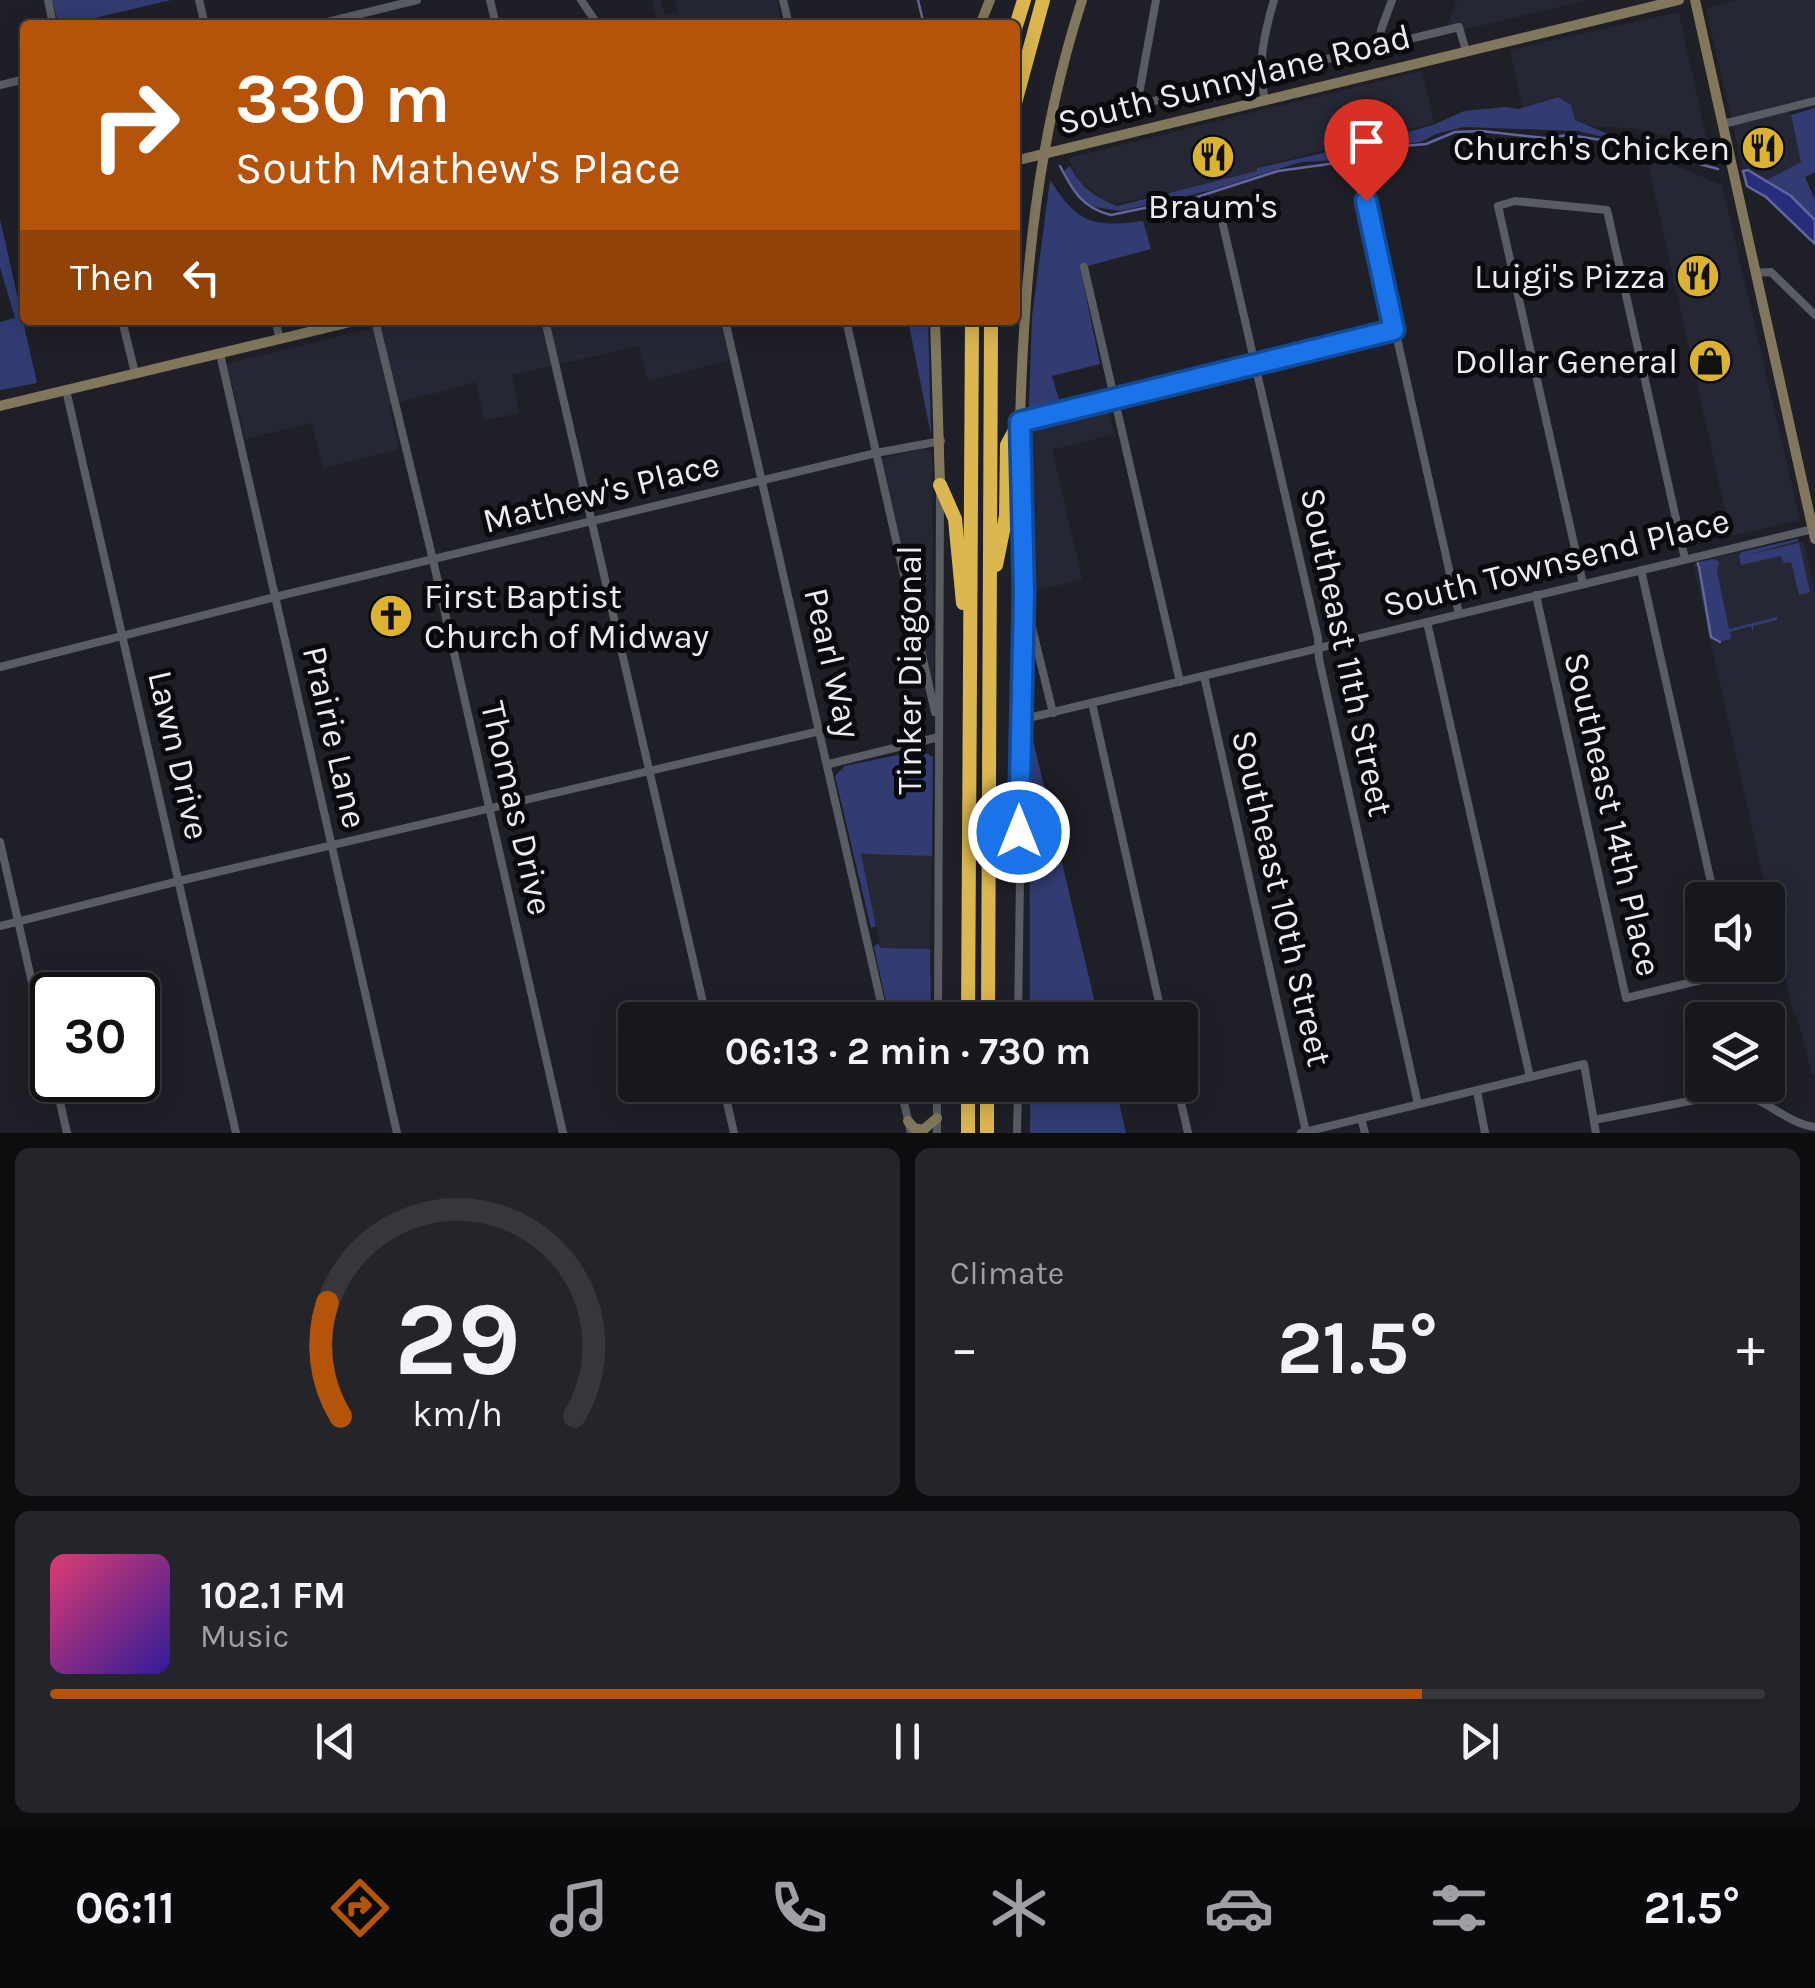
<!DOCTYPE html>
<html lang="en">
<head>
<meta charset="utf-8">
<style>
	body { margin:0; font-family:Karla,sans-serif; background:#24252a; color:#f1f3f6; height:100vh; display:flex; flex-direction:column; font-size:38px; white-space:nowrap }
	* { box-sizing:border-box; margin:0 }
	p { font-size:32px; color:#9ea0a4 }
	.icon { flex:none; width:55px; height:55px; fill:none; stroke:currentColor; stroke-width:2; stroke-linecap:round; stroke-linejoin:round }
	.map { position:relative; height:1133px; overflow:hidden }
	.sheet { display:flex; flex-direction:column; gap:15px; padding:15px; background:#0d0d10; flex:1 }
	.sheet>* { flex:none }
	.top-card { position:absolute; left:20px; top:20px; width:1000px; height:305px; border-radius:10px; box-shadow:0 5px 25px #0003,0 0 0 2px #36373b; background:#b45309; color:#fff; overflow:hidden }
	.tools { position:absolute; left:1685px; top:882px; display:grid; gap:20px }
	.tools a { display:grid; place-items:center; width:100px; height:100px; border-radius:10px; background:#17181d; box-shadow:0 5px 25px #0003,0 0 0 2px #36373b; font-size:50px }
	.speed { position:absolute; left:30px; top:972px; display:flex; gap:20px; font-size:50px; font-weight:700; text-align:center }
	.speed>* { display:grid; place-content:center; width:130px; height:130px; border-radius:50%; background:#17181d; box-shadow:0 5px 25px #0003,0 0 0 2px #36373b; line-height:1 }
	.speed .limit { border:5px solid #111; border-radius:15px; background:#fff; color:#111 }
	.pin { position:absolute; display:grid; place-items:center; width:85px; height:85px; color:#fff; margin:-102px -42px; border-radius:50% 50% 50% 0; rotate:-45deg; box-shadow:0 0 10px #0007 }
	.pin .icon { rotate:45deg }
	.me { position:absolute; width:110px; margin:-55px; rotate:0deg; stroke-linejoin:round; filter:drop-shadow(0 0 8px #0008) }
	.turn { display:flex; align-items:center; gap:35px; height:210px; padding:0 50px; font-size:45px }
	.turn .icon { width:130px; height:130px; stroke-width:2.5 }
	.turn b { display:block; font-size:70px; line-height:85px }
	.then { display:flex; align-items:center; height:95px; padding:0 50px; background:#0003; gap:20px; font-size:38px }
	.big { font-size:75px; font-weight:700; line-height:1.1 }
	.sheet .widget { flex:1; display:flex; flex-direction:column; justify-content:center; gap:15px; min-width:0; padding:0 35px; border-radius:15px; background:#24252a }
	.sheet .dial { align-items:center; gap:0 }
	.dial svg { height:260px; overflow:visible; fill:none; stroke:#36373b; stroke-width:7; stroke-linecap:round; text-anchor:middle }
	.dial text { fill:#f1f3f6; stroke:none }
	.song { display:flex; align-items:center; gap:30px }
	.cover { width:120px; height:120px; border-radius:15px; background:linear-gradient(135deg,hsl(340 70% 55%),hsl(250 70% 35%)) }
	.played { height:10px; border-radius:5px; background:linear-gradient(90deg,#b45309 80%,#36373b 80%) }
	.keys { display:flex; justify-content:space-around; direction:ltr }
	.heat { display:flex; justify-content:space-between; align-items:center; font-size:55px; direction:ltr }
	.sheet .tiles { flex:1; display:grid; gap:15px; grid-template-columns:1fr 1fr }
	.widget:last-child { grid-column:span 2 }
	.trip { position:absolute; left:618px; top:1002px; width:580px; height:100px; border-radius:10px; background:#17181d; box-shadow:0 5px 25px #0003,0 0 0 2px #36373b; font-weight:700; line-height:100px; text-align:center }
	.tabs { display:flex; height:160px; justify-content:space-around; align-items:center; background:#090a0c; color:#9ea0a4 }
	.tabs .icon { width:70px; height:70px }
	.tabs .selected { color:#b45309 }
	.tabs b { font-size:45px; color:#f1f3f6 }
	.map>svg:first-child { display:block }
	.built { fill:#252834 }
	.green { fill:#323c73 }
	.water { fill:#272d7b; stroke:#62669e; stroke-width:2.5 }
	.lines { fill:none; stroke-linecap:round; stroke-linejoin:round }
	.stream { stroke:#62669e; stroke-width:2.5 }
	.street { stroke:#5a5c63; stroke-width:8 }
	.secondary { stroke:#81775d; stroke-width:10 }
	.highway { stroke:#dcb750; stroke-width:14 }
	.route-casing { stroke:#114b97; stroke-width:25 }
	.route { stroke:#1a73e8; stroke-width:18 }
	.labels { text-anchor:middle; stroke-width:10; stroke-linejoin:round; paint-order:stroke }
	.street-label { font-size:35px; fill:#ebecf0; stroke:#090a0d }
	.poi-label { font-size:35px; fill:#ebecf0; stroke:#090a0d; text-anchor:end }
</style>
</head>
<body>
<div class="map">
<svg width="1815" height="1133" viewBox="0 0 1815 1133">
	<rect width="100%" height="100%" fill="#1f2027"/>
	<g class="built">
		<path d="M652,0H661L665,15L678,12L675,0H777L782,25H658Z"/>
		<path d="M1457,0H1588L1450,33L1448,24Z"/>
		<path d="M1737,0H1815V97L1788,105L1802,162L1765,181L1748,170L1743,171L1706,8Z"/>
		<path d="M1674,13L1679,14L1708,146L1636,129L1588,125L1575,120L1571,105L1558,96L1522,107L1510,50Z"/>
		<path d="M1422,71L1434,123L1257,167V171L1235,178L1116,204L1102,199L1078,180L1068,158Z"/>
		<path d="M1648,163H1669L1722,185L1800,520L1731,536Z"/>
		<path d="M405,320H721L730,360L648,381L639,346L512,375L519,413L484,421L476,382L389,405L399,449L323,468L312,423L245,439L227,364Z"/>
		<path d="M1108,408L1114,434L1052,450L1082,579L1032,592L1028,427Z"/>
		<path d="M922,449L932,453L934,677L931,678L881,459Z"/>
		<path d="M1797,539L1804,543L1815,592V1074L1812,1075L1797,1015H1794L1693,563Z"/>
		<path d="M861,854L932,856L930,949L881,948Z"/>
	</g>
	<g class="green">
		<path d="M52,0H171L65,25H59Z"/>
		<path d="M1558,97L1571,105L1575,120L1613,136L1711,156L1702,161L1578,131L1464,127L1436,134L1421,142L1383,147L1340,160L1301,162L1212,190L1121,211L1094,207L1078,197L1064,171L1070,166C1079,186 1096,198 1117,206L1257,171V168L1368,143L1433,125L1464,111L1506,107L1518,109Z"/>
		<path d="M1815,108V172L1805,177L1815,200V220L1791,196L1765,181L1801,162L1791,115Z"/>
		<path d="M1050,180C1077,223 1094,228 1143,221L1151,249L1080,268L1100,364L1052,376L1060,403L1029,407V404L1032,316Z"/>
		<path d="M0,219L37,383L0,390V322L15,318L0,267Z"/>
		<path d="M908,320H928L931,435Z"/>
		<path d="M1797,539L1798,541L1746,555L1799,543L1810,592L1799,595L1791,562L1784,563L1781,556L1741,565L1739,556L1742,552Z"/>
		<path d="M1714,559L1719,562L1717,572L1729,629L1777,617V620L1753,626V633L1751,626L1730,632L1731,639L1721,641L1712,637L1698,562Z"/>
		<path d="M1029,723L1099,1020H1030Z"/>
		<path d="M921,750L933,757L932,856L861,854L876,926L871,928L835,776L845,766Z"/>
		<path d="M878,943L881,948L930,949L931,1020H890L874,947Z"/>
		<path d="M1030,1085H1115L1126,1133H1030Z"/>
	</g>
	<path class="water" d="M1748,170L1791,196L1815,220V244L1766,197L1747,186L1743,171Z"/>
	<g class="lines">
		<g class="stream">
			<path d="M918,0L924,25"/>
			<path d="M1060,166C1073,191 1082,208 1111,215L1197,197L1278,171L1351,161L1393,147L1426,144L1455,132L1481,131L1545,138L1569,135L1621,143L1718,169"/>
			<path d="M1698,563V565"/>
			<path d="M1699,567L1711,637L1720,642"/>
		</g>
		<g class="street">
			<path d="M48,0L53,25"/>
			<path d="M199,0L205,25"/>
			<path d="M490,0L496,25"/>
			<path d="M581,0L596,22"/>
			<path d="M783,0L789,25"/>
			<path d="M1156,0L1137,105L1459,27L1466,51"/>
			<path d="M315,25L417,0"/>
			<path d="M1380,46L1381,30L1392,0"/>
			<path d="M0,85L25,79"/>
			<path d="M1265,100C1257,65 1264,34 1274,0"/>
			<path d="M1723,124L1815,101"/>
			<path d="M1359,169L1459,614"/>
			<path d="M1220,212L1318,638L1319,659L1418,1104"/>
			<path d="M1084,267L1180,682"/>
			<path d="M1755,273L1771,272L1815,315"/>
			<path d="M122,320L135,373"/>
			<path d="M275,320L280,339"/>
			<path d="M375,320L433,560L563,1133"/>
			<path d="M545,320L707,1020"/>
			<path d="M725,320L885,1020"/>
			<path d="M846,320L935,712"/>
			<path d="M220,354L397,1133"/>
			<path d="M66,390L236,1133"/>
			<path d="M1641,570L1715,900"/>
			<path d="M1583,584L1498,206L1515,201L1607,210L1685,559"/>
			<path d="M1536,595L1626,998L1731,973L1729,965"/>
			<path d="M1026,603L1053,713"/>
			<path d="M1427,622L1530,1077"/>
			<path d="M0,667L275,597L876,453L941,441"/>
			<path d="M1204,676L1306,1132"/>
			<path d="M1092,703L1163,1020"/>
			<path d="M1020,720L1813,529"/>
			<path d="M829,764L939,737"/>
			<path d="M0,842L52,1070"/>
			<path d="M0,926L179,881L820,731"/>
			<path d="M938,1020L940,495"/>
			<path d="M1018,1020L1024,593L1020,425"/>
			<path d="M55,1080L67,1133"/>
			<path d="M723,1085L734,1133"/>
			<path d="M900,1085L911,1133"/>
			<path d="M1177,1085L1188,1133"/>
			<path d="M1477,1091L1485,1133"/>
			<path d="M1361,1118L1365,1133"/>
			<path d="M1594,1120L1735,1092C1765,1097 1785,1123 1815,1127"/>
			<path d="M937,1133V1085"/>
			<path d="M1017,1133L1018,1085"/>
			<path d="M1301,1133L1584,1064L1596,1133"/>
		</g>
		<g class="secondary">
			<path d="M1082,0C1037,139 1024,276 1020,421L1394,330"/>
			<path d="M1695,0L1815,539"/>
			<path d="M980,25L990,0"/>
			<path d="M1015,161L1679,0"/>
			<path d="M935,320L940,485"/>
			<path d="M0,406L359,320"/>
			<path d="M908,1121L914,1128L923,1130L937,1118"/>
		</g>
		<g class="highway">
			<path d="M1015,29L1024,0"/>
			<path d="M1015,103L1043,0"/>
			<path d="M940,485L955,519L963,603"/>
			<path d="M996,565L1006,516L1007,445L1020,421"/>
			<path d="M968,1020L972,320"/>
			<path d="M988,1020L991,320"/>
			<path d="M968,1133V1085"/>
			<path d="M987,1133V1085"/>
		</g>
	</g>
	<g class="lines">
		<g class="route-casing">
			<path id="route" d="M1019,832L1024,593L1020,422L1394,330L1366,201"/>
		</g>
		<use href="#route" class="route"/>
	</g>
	<defs>
		<g id="restaurant-disc" transform="scale(2.25)"><circle r="9.5" fill="#dcb233" stroke="#090a0d"/><path d="M-5-6h1v4h1v-4h1v4h1v-4h1v5L-1.5 .5V6h-2V.5L-5-1ZM5-6V6H3V1.5H1.5Q1.5-4 5-6Z" fill="#111"/></g>
		<g id="shop-disc" transform="scale(2.25)"><circle r="9.5" fill="#dcb233" stroke="#090a0d"/><path d="M-5-2.5h2.3a2.7 3.5 0 0 1 5.4 0H5L5.5 6h-11ZM-1.5-2.5h3a1.5 2.3 0 0 0-3 0Z" fill="#111"/></g>
		<g id="church-disc" transform="scale(2.25)"><circle r="9.5" fill="#dcb233" stroke="#090a0d"/><path d="M-1.2-6h2.4v3.5h3.3v2.4h-3.3V6h-2.4V-.1h-3.3v-2.4h3.3Z" fill="#111"/></g>
	</defs>
	<g fill-rule="evenodd">
		<use href="#restaurant-disc" x="1763" y="148"/>
		<use href="#restaurant-disc" x="1213" y="157"/>
		<use href="#restaurant-disc" x="1698" y="276"/>
		<use href="#shop-disc" x="1710" y="361"/>
		<use href="#church-disc" x="391" y="616"/>
	</g>
	<g class="labels">
		<g class="street-label">
			<text transform="translate(1234 79) rotate(-14)" y="12">South Sunnylane Road</text>
			<text transform="translate(601 492) rotate(-14)" y="12">Mathew's Place</text>
			<text transform="translate(1556 562) rotate(-14)" y="12">South Townsend Place</text>
			<text transform="translate(1347 652) rotate(78)" y="12">Southeast 11th Street</text>
			<text transform="translate(833 663) rotate(77)" y="12">Pearl Way</text>
			<text transform="translate(909 670) rotate(-90)" y="12">Tinker Diagonal</text>
			<text transform="translate(335 737) rotate(77)" y="12">Prairie Lane</text>
			<text transform="translate(179 755) rotate(77)" y="12">Lawn Drive</text>
			<text transform="translate(517 808) rotate(77)" y="12">Thomas Drive</text>
			<text transform="translate(1613 814) rotate(77)" y="12">Southeast 14th Place</text>
			<text transform="translate(1282 898) rotate(77)" y="12">Southeast 10th Street</text>
		</g>
		<g class="poi-label">
			<text x="1730" y="160">Church's Chicken</text>
			<text x="1213" y="218" text-anchor="middle">Braum's</text>
			<text x="1666" y="288">Luigi's Pizza</text>
			<text x="1678" y="373">Dollar General</text>
			<text x="424" y="608" text-anchor="start">First Baptist<tspan x="424" dy="40">Church of Midway</tspan></text>
		</g>
	</g>
</svg>
<div class="tools">
<a><svg class="icon" aria-label="sound" viewBox="0 0 24 24"><path d="M4 9h4l5-4v14l-5-4H4zM17 9q2 3 0 6"/></svg></a>
<a><svg class="icon" aria-label="layers" viewBox="0 0 24 24"><path d="M12 4l9 5-9 5-9-5zM3 14l9 5 9-5"/></svg></a>
</div>
<div class="speed"><div class="limit">30</div></div>
<div class="pin" style="left:1366px;top:201px;background:#d93025"><svg class="icon" aria-label="arrive" viewBox="0 0 24 24"><path d="M6 21V4h12l-3 4 3 4H6"/></svg></div>
<svg class="me" style="left:1019px;top:832px" viewBox="-20 -20 40 40"><circle r="17" fill="#1a73e8" stroke="#fff" stroke-width="3"/><path d="M0-11L8 9 0 5-8 9z" fill="#fff"/></svg>
<div class="trip">06:13 · 2 min · 730 m</div>
<div class="top-card">
<div class="turn"><svg class="icon" aria-label="right" viewBox="0 0 24 24"><path d="M7 20v-9h11M14 6l5 5-5 5"/></svg><div><b>330 m</b>South Mathew's Place</div></div>
<div class="then">Then<svg class="icon" aria-label="left" viewBox="0 0 24 24"><path d="M17 20v-9H6M10 6l-5 5 5 5"/></svg></div>
</div>
</div>
<section class="sheet">
<div class="tiles">
<div class="widget dial"><svg viewBox="0 0 100 80">
<path d="M14 69A42 42 0 1 1 86 69"/>
<path d="M14 69A42 42 0 0 1 10 34" stroke="#b45309"/>
<text x="50" y="56" font-size="32" font-weight="700">29</text>
<text x="50" y="72" font-size="11">km/h</text>
</svg></div>
<div class="widget"><p>Climate</p>
<div class="heat"><a>−</a><b class="big">21.5°</b><a>+</a></div>
</div>
<div class="widget">
<div class="song"><i class="cover"></i><div><b>102.1 FM</b><p>Music</p></div></div>
<div class="played"></div>
<div class="keys"><svg class="icon" aria-label="previous" viewBox="0 0 24 24"><path d="M18 5L8 12l10 7zM5 5v14"/></svg><svg class="icon" aria-label="pause" viewBox="0 0 24 24"><path d="M8 5v14M16 5v14"/></svg><svg class="icon" aria-label="next" viewBox="0 0 24 24"><path d="M6 5l10 7-10 7zM19 5v14"/></svg></div>
</div>
</div>
</section>
<nav class="tabs">
<b>06:11</b>
<svg class="icon selected" aria-label="directions" viewBox="0 0 24 24"><path d="M12 3l9 9-9 9-9-9zM9 14v-3h6M13 9l2 2-2 2"/></svg>
<svg class="icon" aria-label="music" viewBox="0 0 24 24"><path d="M9 18V5l10-2v13"/><circle cx="6" cy="18" r="3"/><circle cx="16" cy="16" r="3"/></svg>
<svg class="icon" aria-label="phone" viewBox="0 0 24 24"><path d="M5 4h4l2 5-3 2q2 4 5 5l2-3 5 2v4C11 20 4 13 5 4z"/></svg>
<svg class="icon" aria-label="climate" viewBox="0 0 24 24"><path d="M12 3v18M4 7l16 10M4 17L20 7"/></svg>
<svg class="icon" aria-label="car" viewBox="0 0 24 24"><path d="M5 17H2v-5l4-1 3-4h7l3 4 3 1v5h-3M9 17h6M6 11h13"/><circle cx="7" cy="17" r="2"/><circle cx="17" cy="17" r="2"/></svg>
<svg class="icon" aria-label="filters" viewBox="0 0 24 24"><path d="M4 7h16M4 17h16"/><circle cx="9" cy="7" r="2"/><circle cx="15" cy="17" r="2"/></svg>
<b>21.5°</b>
</nav>
</body>
</html>
